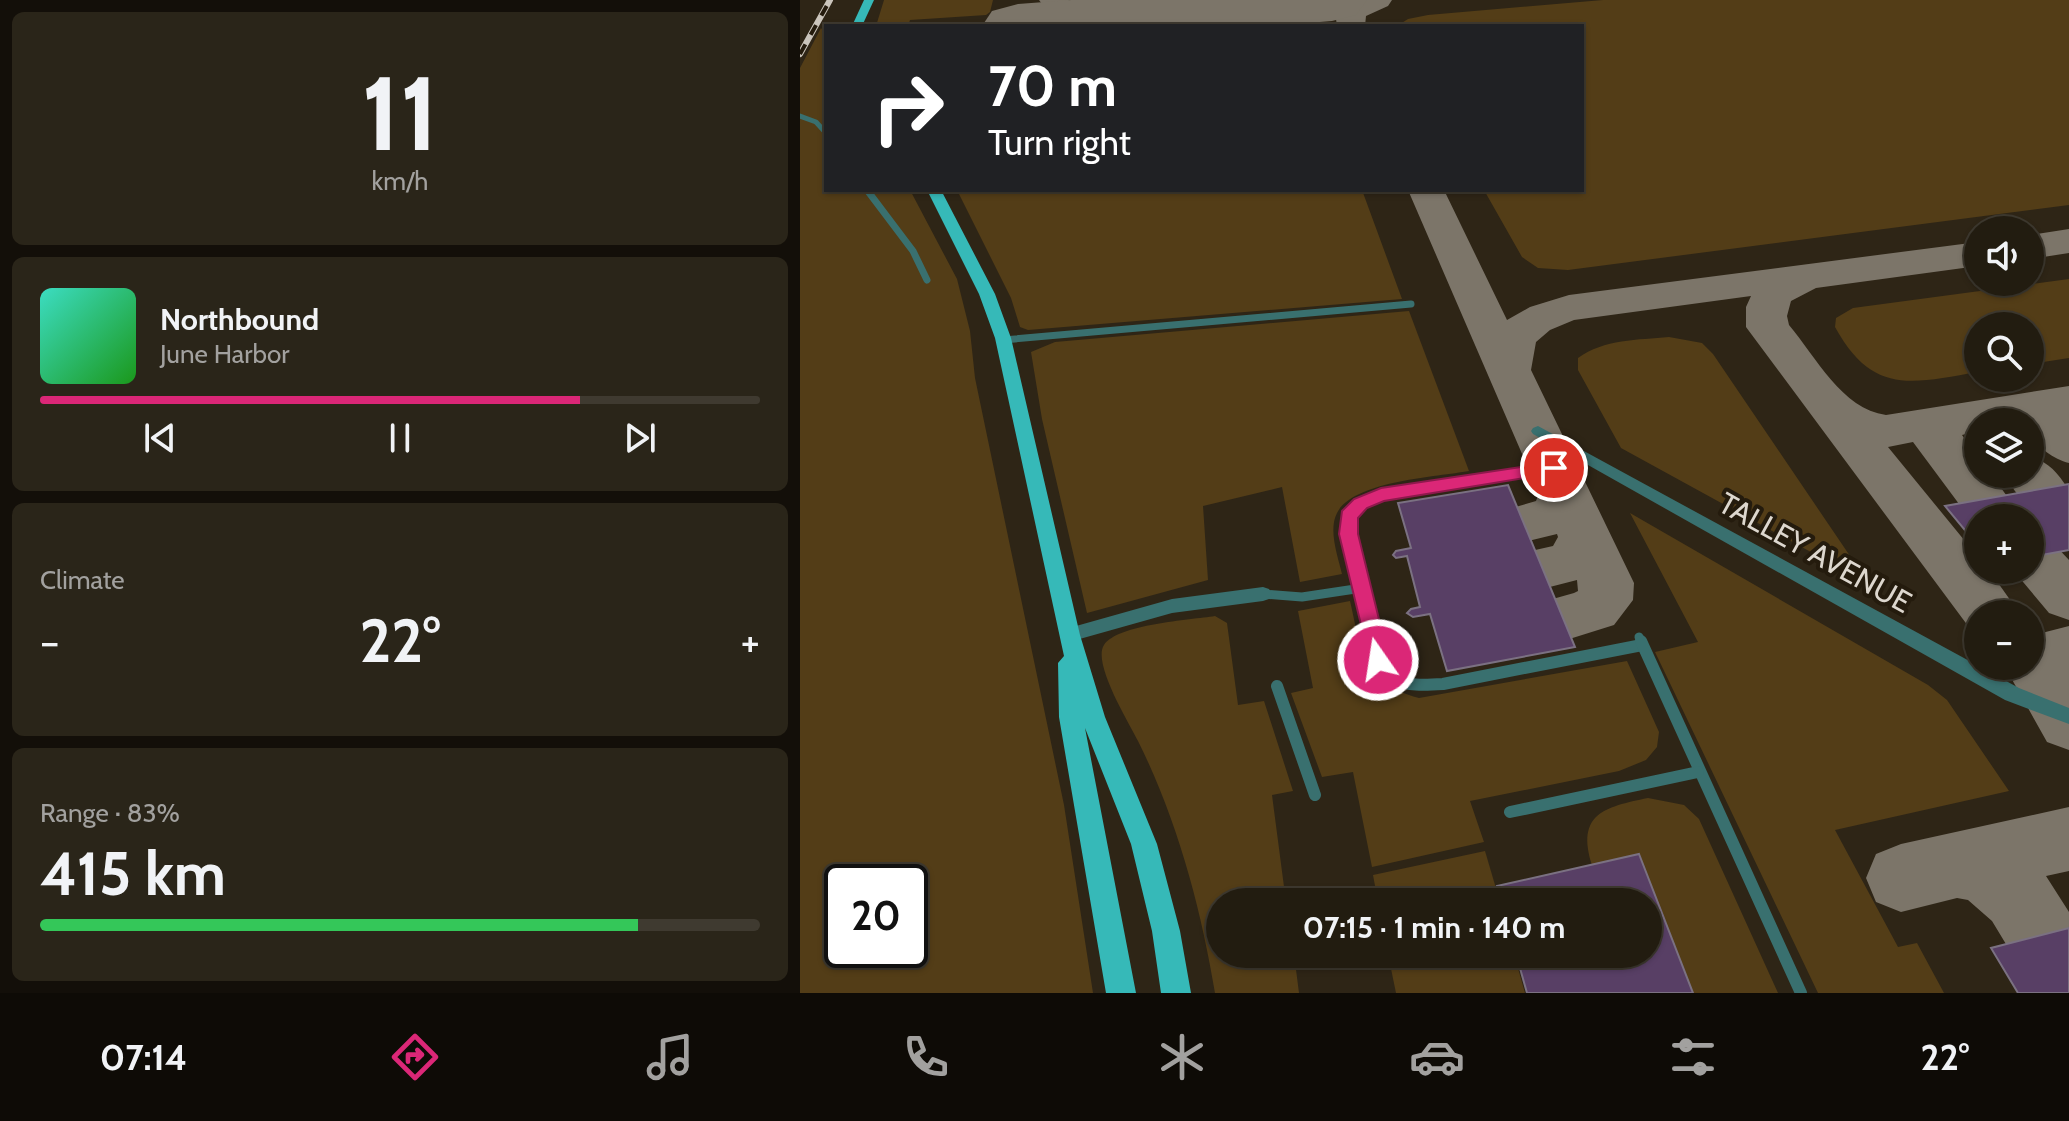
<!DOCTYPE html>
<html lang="en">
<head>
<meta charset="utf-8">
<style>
	body { margin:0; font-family:Cabin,sans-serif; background:#2a2519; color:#f1f3f6; height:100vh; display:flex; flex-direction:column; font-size:30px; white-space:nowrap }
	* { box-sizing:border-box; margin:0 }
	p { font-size:26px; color:#a2a19f }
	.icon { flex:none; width:44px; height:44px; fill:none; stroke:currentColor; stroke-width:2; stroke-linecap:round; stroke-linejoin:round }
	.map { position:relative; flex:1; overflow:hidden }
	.drawer { display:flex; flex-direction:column; gap:12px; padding:12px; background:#130f09; width:800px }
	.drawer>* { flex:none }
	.banner { position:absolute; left:24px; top:24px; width:760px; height:168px; border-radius:0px; box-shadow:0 2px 6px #0004,0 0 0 2px #3f3a30; background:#202124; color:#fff; overflow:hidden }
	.tools { position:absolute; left:1164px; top:216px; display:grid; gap:16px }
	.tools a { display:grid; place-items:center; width:80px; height:80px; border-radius:50%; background:#221c10; box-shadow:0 2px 6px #0004,0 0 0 2px #3f3a30; font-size:40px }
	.speed { position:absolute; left:24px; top:864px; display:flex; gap:16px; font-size:40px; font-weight:700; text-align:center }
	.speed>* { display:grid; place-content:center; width:104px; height:104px; border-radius:50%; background:#221c10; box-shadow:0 2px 6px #0004,0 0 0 2px #3f3a30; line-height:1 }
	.speed .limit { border:4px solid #111; border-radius:12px; background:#fff; color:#111 }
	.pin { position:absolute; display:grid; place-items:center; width:68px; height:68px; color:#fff; margin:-34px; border:4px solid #fff; border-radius:50%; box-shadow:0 2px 8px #0007 }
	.me { position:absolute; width:88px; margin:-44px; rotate:347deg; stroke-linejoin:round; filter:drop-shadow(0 0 6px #0008) }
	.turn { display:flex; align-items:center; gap:28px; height:168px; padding:0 32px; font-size:36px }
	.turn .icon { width:104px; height:104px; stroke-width:2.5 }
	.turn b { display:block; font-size:56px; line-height:68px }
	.big { font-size:60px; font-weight:700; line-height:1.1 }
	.drawer .card { flex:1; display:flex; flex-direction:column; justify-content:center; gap:12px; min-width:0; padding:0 28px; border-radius:12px; background:#2a2519 }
	.drawer .dial { align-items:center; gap:0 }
	.dial b { font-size:104px; line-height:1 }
	.song { display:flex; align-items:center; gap:24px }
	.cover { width:96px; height:96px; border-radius:12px; background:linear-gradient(135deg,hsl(170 70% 55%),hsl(120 70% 35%)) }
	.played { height:8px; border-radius:4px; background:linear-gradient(90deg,#db2777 75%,#3f3a30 75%) }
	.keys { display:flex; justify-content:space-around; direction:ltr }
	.heat { display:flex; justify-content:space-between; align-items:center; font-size:44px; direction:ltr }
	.charge { height:12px; border-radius:6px; background:linear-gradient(90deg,#34c759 83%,#3f3a30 0) }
	.trip { position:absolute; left:406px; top:888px; width:456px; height:80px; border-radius:40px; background:#221c10; box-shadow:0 2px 6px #0004,0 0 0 2px #3f3a30; font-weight:700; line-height:80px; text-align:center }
	.tabs { display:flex; height:128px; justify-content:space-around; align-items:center; background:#0e0b06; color:#a2a19f }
	.tabs .icon { width:56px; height:56px }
	.tabs .selected { color:#db2777 }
	.tabs b { font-size:36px; color:#f1f3f6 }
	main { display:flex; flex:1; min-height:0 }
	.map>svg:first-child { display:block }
	.green { fill:#533d17; fill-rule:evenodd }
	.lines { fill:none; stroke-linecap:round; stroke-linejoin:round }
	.taxiway { fill:#7c7569; fill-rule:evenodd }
	.runway { fill:#7c7569; fill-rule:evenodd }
	.building { fill:#583f65; stroke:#7b7182; stroke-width:2 }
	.service-far3 { stroke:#39706f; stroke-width:5 }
	.service-far2 { stroke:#39706f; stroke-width:7 }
	.service-far1 { stroke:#39706f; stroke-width:9 }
	.service { stroke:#39706f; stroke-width:12 }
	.minor { fill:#39706f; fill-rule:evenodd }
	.primary { fill:#36b9b8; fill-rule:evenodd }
	.rail-casing { stroke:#cbc5bc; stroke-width:6 }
	.rail { stroke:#241b0d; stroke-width:4; stroke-dasharray:11; stroke-linecap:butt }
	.route { fill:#db2777; stroke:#8e194d; stroke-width:2 }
	.labels { text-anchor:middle; stroke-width:8; stroke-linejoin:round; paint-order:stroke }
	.street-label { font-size:30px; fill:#ddd7ce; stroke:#241b0d }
</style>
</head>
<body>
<main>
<section class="drawer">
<div class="card dial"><b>11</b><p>km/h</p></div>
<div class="card">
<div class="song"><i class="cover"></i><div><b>Northbound</b><p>June Harbor</p></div></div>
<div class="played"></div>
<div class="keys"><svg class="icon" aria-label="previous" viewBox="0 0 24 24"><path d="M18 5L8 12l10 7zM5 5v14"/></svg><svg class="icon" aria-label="pause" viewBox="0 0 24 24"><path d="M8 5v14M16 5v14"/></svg><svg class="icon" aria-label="next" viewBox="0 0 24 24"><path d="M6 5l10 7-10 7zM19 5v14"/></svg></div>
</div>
<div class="card"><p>Climate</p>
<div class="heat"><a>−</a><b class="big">22°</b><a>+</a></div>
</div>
<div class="card"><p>Range · 83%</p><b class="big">415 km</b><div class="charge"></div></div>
</section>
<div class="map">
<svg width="1269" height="993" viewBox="0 0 1269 993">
	<rect width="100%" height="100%" fill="#2e2516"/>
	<g class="green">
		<path d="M84,0H193L190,12L186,15L110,20L108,26H76Z"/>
		<path d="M803,0H1269V205L768,270L738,268L722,257L684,190H782V26H597L608,19L628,15Z"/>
		<path d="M21,28L26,34V190H110L157,279L170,331L175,378L264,805L293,993H0V68ZM42,882H110V950H42Z"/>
		<path d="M157,190H562L602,299L228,330L220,327L211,298Z"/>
		<path d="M1269,279V358L1230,364V326H1178V372C1112,383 1073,396 1035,327L1036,318L1053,308Z"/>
		<path d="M609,311L669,471C636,477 553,481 537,513C528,530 538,557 542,574L500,582L482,487L403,506L408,580L287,613L242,419L231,352L255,342Z"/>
		<path d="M869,337L902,343L913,354L1069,584L821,448L778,370V358C804,339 838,340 869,337Z"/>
		<path d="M830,513L1128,685L1147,700L1209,791L1035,830L1098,947L1117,943L1144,993H1018L855,652L898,642Z"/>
		<path d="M550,601C563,656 559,681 619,698L827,661L859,732L857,747L846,760L819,771L670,801L684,842L572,867L553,772L522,777L491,693L513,688L498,611Z"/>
		<path d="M415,616L427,623L438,705L464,701L493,791L472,795L486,902H420V954H494L499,993H415C401,908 377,819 338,741C329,723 292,663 304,645C318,624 390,620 415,616Z"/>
		<path d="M848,798L884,805L899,819L978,993H893L839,855L792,865C776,814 804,807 848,798Z"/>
		<path d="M685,851L700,902H578L573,875Z"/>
		<path d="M588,954H714L725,993H596Z"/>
	</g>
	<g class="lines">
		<g class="taxiway">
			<path d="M239,0H268L284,8L331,11L335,17L331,23C301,30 258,27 239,0Z"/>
			<path d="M555,0H592L588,6L566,16L565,26H537L536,19L546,4Z"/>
			<path d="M608,190H644L707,320L730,307L769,295L1178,242V266L1016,288L991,301L987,316L989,325C1016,357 1042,409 1086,415L1269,386V463C1250,458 1230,443 1230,422H1178V431L1162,435L1178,458V474H1191L1209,499L1201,512L1183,517L1165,512L1113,442L1088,447L1178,557V570H1189L1220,614H1178V632L1171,630L946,327V307L951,296L774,320L750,330L736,342L731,370L834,583L833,600L814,625L763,641L742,634L734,618L742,602L774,593L778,591L777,580L742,589L722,583L714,568L722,553L753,546L758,537L757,534L724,542L705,536L697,523L705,510L736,501L739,493Z"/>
			<path d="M1269,229V253L1230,259V235Z"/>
			<path d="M1230,457C1249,462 1257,472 1268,489L1260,502C1228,511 1220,501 1204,474H1230Z"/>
			<path d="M1233,536L1252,542L1269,560V620L1249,613L1213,570H1230V537Z"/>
			<path d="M1269,626V750L1247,742L1205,667L1230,666V636Z"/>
			<path d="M1269,807V871L1246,876L1269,912V954L1267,959L1241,969L1215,959L1192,921L1168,900L1157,898L1101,912L1076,902L1066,878L1076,854L1101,844Z"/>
		</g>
		<path class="runway" d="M271,0H567L556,15L532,21L471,26H182L192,11L218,4Z"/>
	</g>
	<g class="building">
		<path d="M1269,484V550L1230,557V518H1178V546L1145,506Z"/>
		<path d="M708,485L775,647L647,671L630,614L613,617L607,613L611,609L620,607L607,556L596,558L593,555L596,551L611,548L598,503Z"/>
		<path d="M839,854L893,993H727L716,954H848V902H701L697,886Z"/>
		<path d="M1269,928V993H1218L1191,948Z"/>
	</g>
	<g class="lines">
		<path class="service-far3" d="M0,116L16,122L26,133"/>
		<g class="service-far2">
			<path d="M67,190L113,251L127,280"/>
			<path d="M203,340L611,304"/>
		</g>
		<g class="service-far1">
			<path d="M463,594L502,597L562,588"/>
			<path d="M839,637L842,643"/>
			<path d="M574,643L549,534V516L560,503L581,495L754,468"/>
		</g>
		<g class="service">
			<path d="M573,641C586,684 600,687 643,684L842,645"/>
			<path d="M841,641L1001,993"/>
			<path d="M477,686L515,795"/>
			<path d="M710,812L898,772"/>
		</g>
		<g class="minor">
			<path d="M738,426L1219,688L1269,708V724L1205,700L733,434L731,431L733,428Z"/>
			<path d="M463,587L469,589L472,594L469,599L463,601L372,613L269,642L263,640L260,635L263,630L269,628L372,599Z"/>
		</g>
		<g class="primary">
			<path d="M64,0H74L62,26H52Z"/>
			<path d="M127,190H141L195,294L211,338L280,635L305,717L357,844L380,931L391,993H361L352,931L331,844L285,728L336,993H306L259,717L258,663L264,656L195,338L179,294Z"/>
		</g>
		<g class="rail-casing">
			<path id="rail" d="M0,54L30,0"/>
		</g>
		<use href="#rail" class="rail"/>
	</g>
	<path class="route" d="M754,462L761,464L763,468L761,472L584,501L567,508L558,518V534L589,660L586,666L578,668L571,666L539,534L542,511L554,499L581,488Z"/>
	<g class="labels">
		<g class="street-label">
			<text transform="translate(1015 553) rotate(29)" y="10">TALLEY AVENUE</text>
		</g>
	</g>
</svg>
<div class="tools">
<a><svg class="icon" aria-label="sound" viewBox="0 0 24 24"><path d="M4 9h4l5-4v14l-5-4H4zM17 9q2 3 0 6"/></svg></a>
<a><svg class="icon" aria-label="search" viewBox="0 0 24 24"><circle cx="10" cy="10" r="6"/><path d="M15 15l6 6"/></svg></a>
<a><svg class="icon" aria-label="layers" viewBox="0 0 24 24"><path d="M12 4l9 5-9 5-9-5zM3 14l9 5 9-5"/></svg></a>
<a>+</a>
<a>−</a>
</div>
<div class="speed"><div class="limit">20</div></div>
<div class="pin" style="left:754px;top:468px;background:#d93025"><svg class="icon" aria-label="arrive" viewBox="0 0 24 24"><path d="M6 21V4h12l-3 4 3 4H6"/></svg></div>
<svg class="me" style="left:578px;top:660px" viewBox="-20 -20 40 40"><circle r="17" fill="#db2777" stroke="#fff" stroke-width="3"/><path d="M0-11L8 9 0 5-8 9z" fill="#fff"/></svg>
<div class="trip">07:15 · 1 min · 140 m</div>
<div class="banner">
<div class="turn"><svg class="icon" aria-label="right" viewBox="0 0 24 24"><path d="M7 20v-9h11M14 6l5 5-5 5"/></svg><div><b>70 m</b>Turn right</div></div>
</div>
</div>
</main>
<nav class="tabs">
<b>07:14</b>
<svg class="icon selected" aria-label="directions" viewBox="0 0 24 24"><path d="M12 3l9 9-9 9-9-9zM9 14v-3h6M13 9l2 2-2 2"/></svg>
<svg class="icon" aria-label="music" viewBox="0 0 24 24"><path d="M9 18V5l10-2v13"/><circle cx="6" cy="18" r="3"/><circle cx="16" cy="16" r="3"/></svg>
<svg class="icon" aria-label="phone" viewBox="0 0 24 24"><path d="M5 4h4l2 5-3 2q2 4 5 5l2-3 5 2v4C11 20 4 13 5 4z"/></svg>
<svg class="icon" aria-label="climate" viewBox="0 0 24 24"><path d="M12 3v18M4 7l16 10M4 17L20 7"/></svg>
<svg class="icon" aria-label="car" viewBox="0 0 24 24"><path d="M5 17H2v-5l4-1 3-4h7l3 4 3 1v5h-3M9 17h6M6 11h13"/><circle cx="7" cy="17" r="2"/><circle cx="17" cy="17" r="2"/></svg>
<svg class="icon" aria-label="filters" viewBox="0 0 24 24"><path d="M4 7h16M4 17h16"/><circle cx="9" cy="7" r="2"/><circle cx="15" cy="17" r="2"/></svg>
<b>22°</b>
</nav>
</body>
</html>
